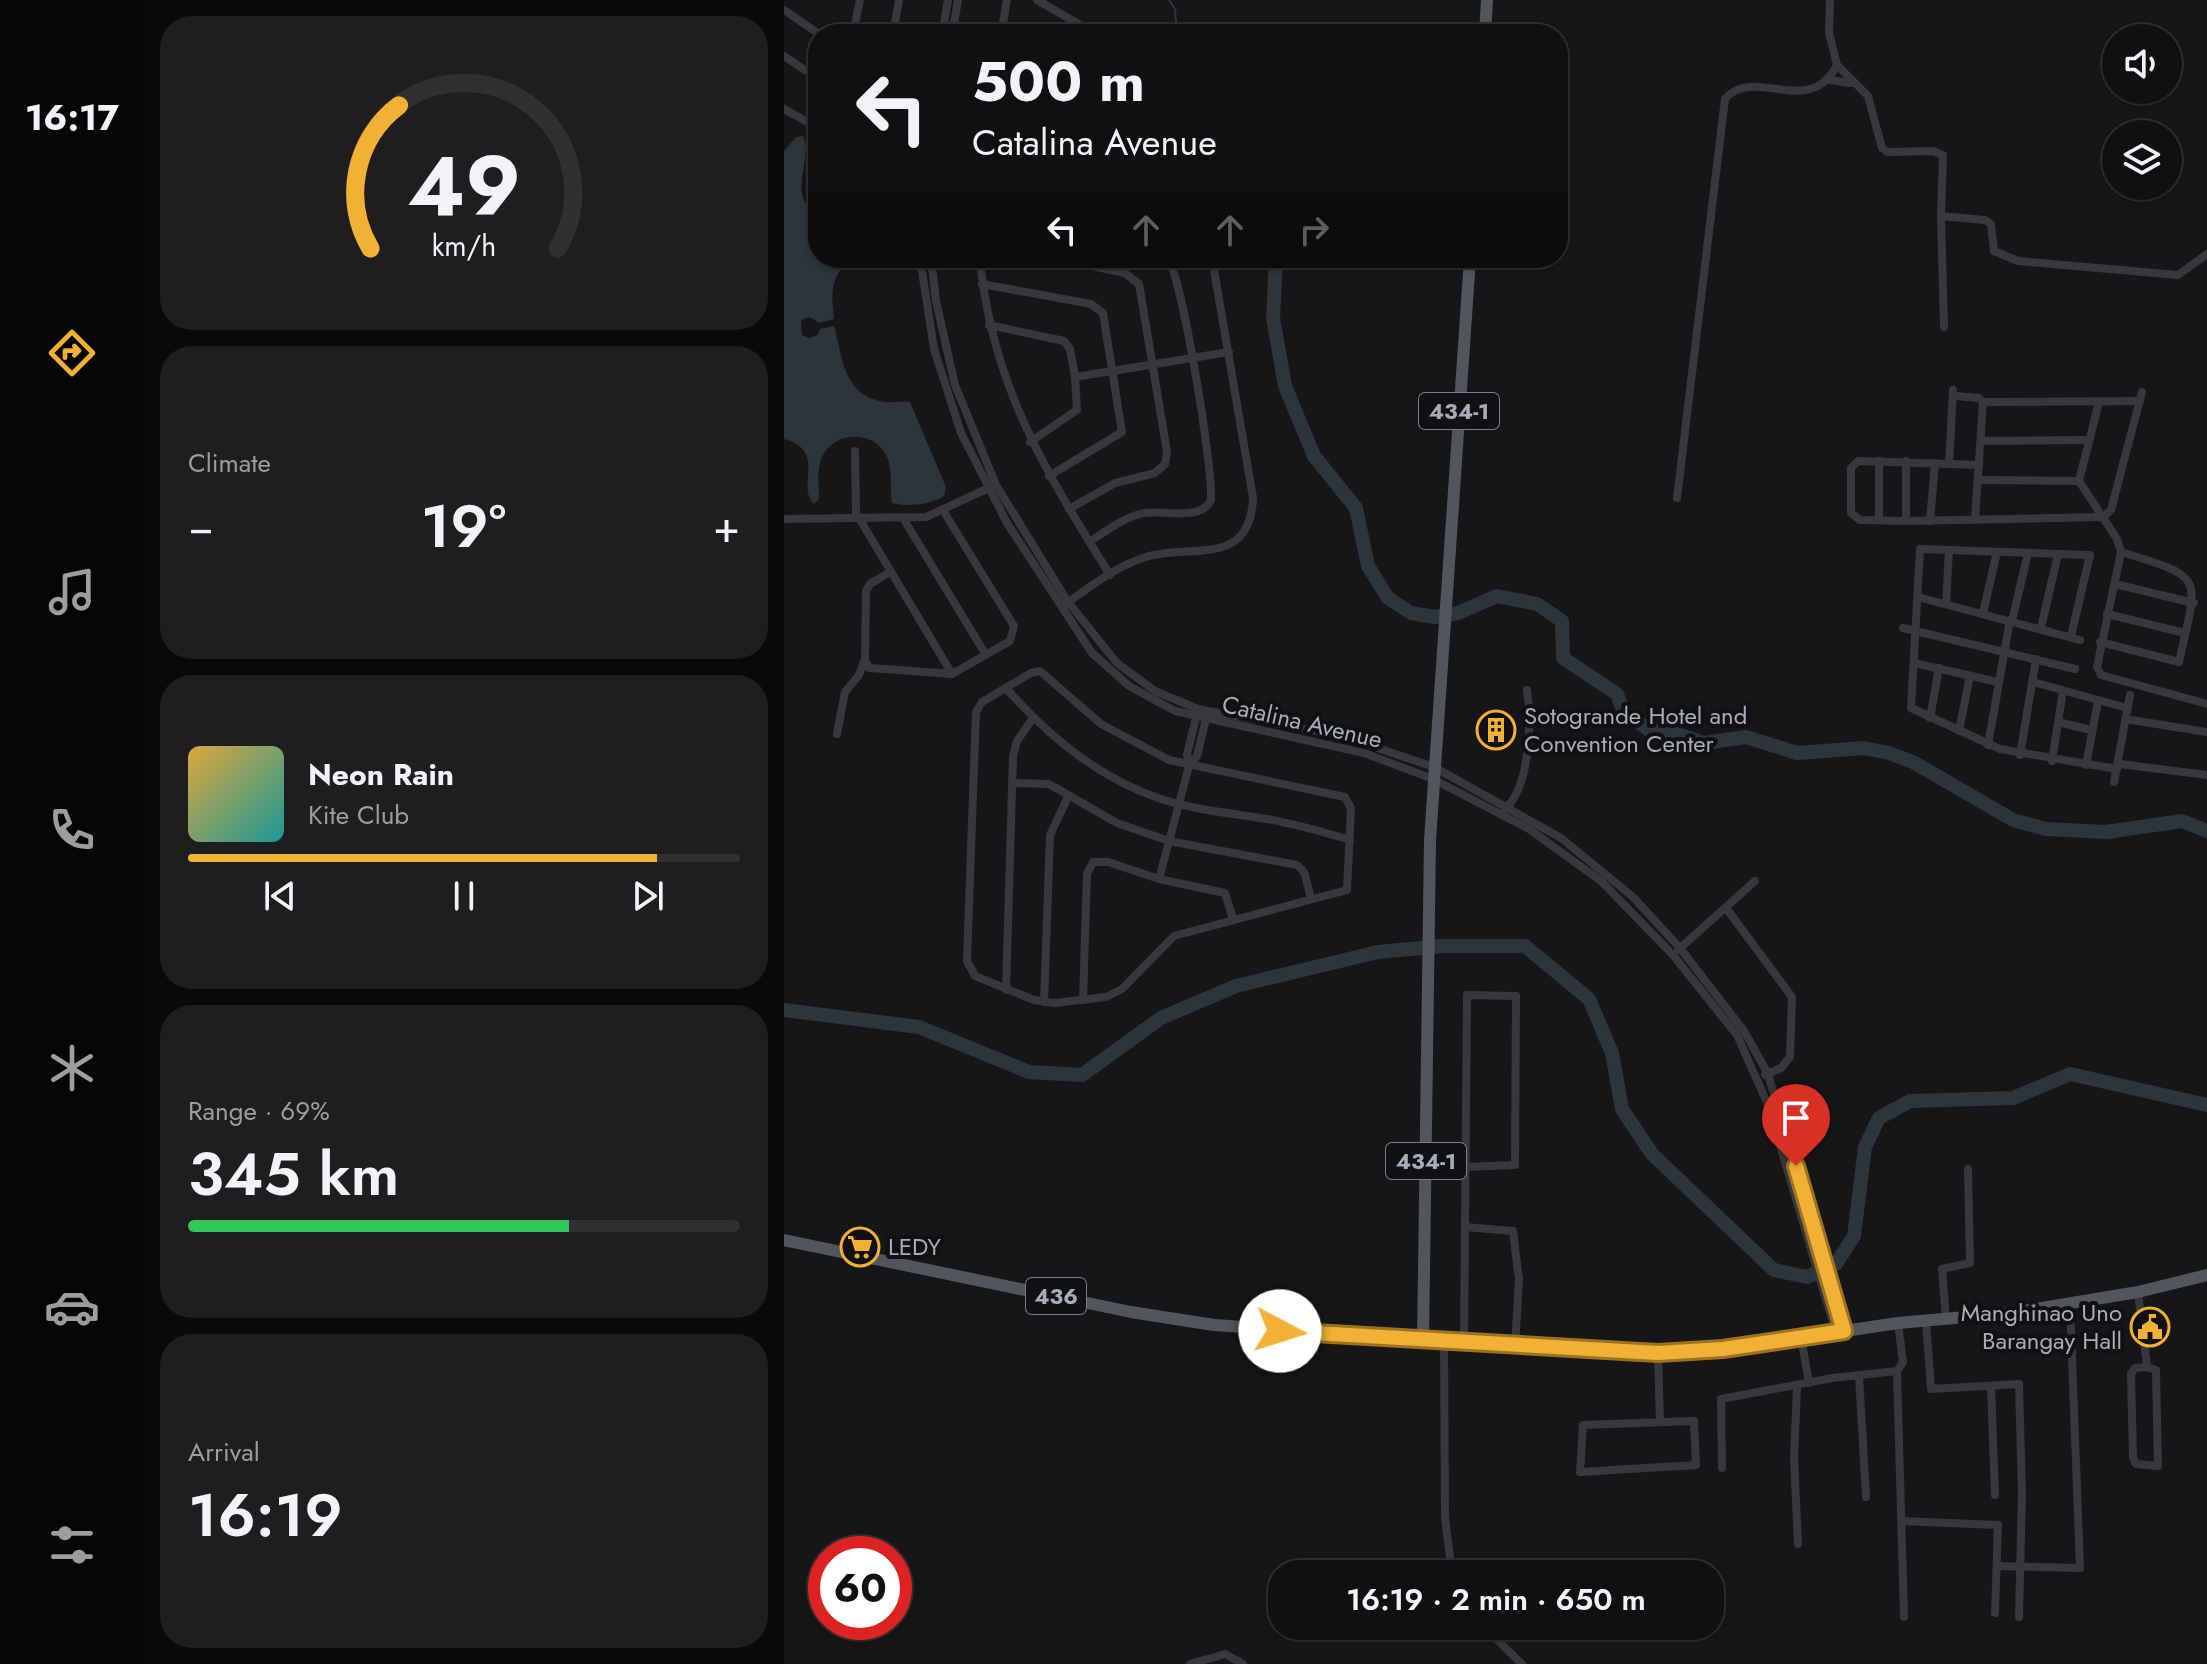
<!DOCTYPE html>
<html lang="en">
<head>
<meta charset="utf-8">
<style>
	body { margin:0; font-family:Jost,sans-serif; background:#1e1e20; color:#f1f3f6; height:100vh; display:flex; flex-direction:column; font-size:30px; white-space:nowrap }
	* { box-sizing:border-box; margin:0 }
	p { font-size:26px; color:#9c9d9f }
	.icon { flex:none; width:44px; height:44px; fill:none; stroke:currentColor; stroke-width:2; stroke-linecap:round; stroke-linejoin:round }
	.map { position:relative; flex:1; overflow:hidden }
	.drawer { display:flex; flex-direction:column; gap:16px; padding:16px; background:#09090a; width:640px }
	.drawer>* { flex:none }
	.banner { position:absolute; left:24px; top:24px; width:760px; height:244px; border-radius:32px; box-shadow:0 2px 6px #0004,0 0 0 2px #303032; background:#101012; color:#f1f3f6; overflow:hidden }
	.controls { position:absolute; left:1318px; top:24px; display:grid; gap:16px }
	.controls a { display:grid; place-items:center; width:80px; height:80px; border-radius:50%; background:#101012; box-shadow:0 2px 6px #0004,0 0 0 2px #303032; font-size:40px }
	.speed { position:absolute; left:24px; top:1536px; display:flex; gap:16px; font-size:40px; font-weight:700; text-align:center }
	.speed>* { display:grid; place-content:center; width:104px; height:104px; border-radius:50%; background:#101012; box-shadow:0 2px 6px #0004,0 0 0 2px #303032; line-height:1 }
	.speed .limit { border:12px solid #d22; background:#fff; color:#111 }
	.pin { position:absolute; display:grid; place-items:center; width:68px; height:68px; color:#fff; margin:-82px -34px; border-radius:50% 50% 50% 0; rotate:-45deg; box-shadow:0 0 8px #0007 }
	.pin .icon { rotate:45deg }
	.me { position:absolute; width:88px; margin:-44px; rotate:95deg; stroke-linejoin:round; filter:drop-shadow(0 0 6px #0008) }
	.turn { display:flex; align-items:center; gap:28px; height:168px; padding:0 32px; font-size:36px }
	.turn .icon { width:104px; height:104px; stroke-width:2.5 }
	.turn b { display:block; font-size:56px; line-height:68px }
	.lanes { display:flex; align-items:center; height:76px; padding:0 32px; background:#0003; justify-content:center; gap:40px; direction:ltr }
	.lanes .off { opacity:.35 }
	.big { font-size:60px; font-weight:600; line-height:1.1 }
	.drawer .tile { flex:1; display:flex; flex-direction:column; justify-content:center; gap:12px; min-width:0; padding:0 28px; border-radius:32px; background:#1e1e20 }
	.drawer .dial { align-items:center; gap:0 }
	.dial svg { height:208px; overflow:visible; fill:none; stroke:#303032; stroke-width:7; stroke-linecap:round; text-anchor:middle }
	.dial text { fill:#f1f3f6; stroke:none }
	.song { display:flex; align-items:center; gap:24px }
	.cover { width:96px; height:96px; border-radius:12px; background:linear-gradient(135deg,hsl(40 70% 55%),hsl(180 70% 35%)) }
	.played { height:8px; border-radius:4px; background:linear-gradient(90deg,#f2b134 85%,#303032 85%) }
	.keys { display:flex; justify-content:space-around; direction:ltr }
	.heat { display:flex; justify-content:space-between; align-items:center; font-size:44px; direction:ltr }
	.charge { height:12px; border-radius:6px; background:linear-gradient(90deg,#34c759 69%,#303032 0) }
	.trip { position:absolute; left:484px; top:1560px; width:456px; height:80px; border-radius:32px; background:#101012; box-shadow:0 2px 6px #0004,0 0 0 2px #303032; font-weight:600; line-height:80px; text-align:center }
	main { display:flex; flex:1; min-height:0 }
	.dock { display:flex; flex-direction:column; width:144px; justify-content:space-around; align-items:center; background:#060607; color:#9c9d9f }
	.dock .icon { width:56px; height:56px }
	.dock .on { color:#f2b134 }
	.dock b { font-size:36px; color:#f1f3f6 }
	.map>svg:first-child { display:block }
	.water { fill:#2c353c }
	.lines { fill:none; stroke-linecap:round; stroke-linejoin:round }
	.stream { stroke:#2c353c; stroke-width:2 }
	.river { stroke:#2c353c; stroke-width:14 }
	.minor { stroke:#37383d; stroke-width:8 }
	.primary { stroke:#53555c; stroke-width:12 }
	.route-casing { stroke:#9d7322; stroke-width:20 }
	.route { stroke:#f2b134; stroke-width:14 }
	.labels { text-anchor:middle; stroke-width:8; stroke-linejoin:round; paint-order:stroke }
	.shield { fill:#111113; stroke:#7b7e86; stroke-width:2 }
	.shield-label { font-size:22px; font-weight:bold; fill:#a8adb8 }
	.poi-label { font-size:24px; fill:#a8adb8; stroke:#111113; text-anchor:start }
	.street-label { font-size:24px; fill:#a8adb8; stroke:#111113 }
</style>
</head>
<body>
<main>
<nav class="dock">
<b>16:17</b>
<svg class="icon on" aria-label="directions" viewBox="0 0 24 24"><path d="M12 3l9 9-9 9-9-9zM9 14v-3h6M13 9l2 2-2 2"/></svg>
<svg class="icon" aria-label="music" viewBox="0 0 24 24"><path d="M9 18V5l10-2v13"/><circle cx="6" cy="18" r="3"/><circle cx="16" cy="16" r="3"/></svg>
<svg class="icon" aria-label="phone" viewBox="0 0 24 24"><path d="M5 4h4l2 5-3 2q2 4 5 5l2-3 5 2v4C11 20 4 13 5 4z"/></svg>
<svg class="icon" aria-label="climate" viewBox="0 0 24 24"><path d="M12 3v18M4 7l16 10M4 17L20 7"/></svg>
<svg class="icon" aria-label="car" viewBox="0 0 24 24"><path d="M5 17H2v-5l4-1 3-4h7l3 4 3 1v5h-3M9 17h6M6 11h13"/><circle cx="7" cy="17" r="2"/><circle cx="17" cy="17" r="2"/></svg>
<svg class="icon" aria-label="filters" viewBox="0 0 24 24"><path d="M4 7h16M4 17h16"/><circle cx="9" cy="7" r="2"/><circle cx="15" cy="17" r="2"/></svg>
</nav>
<section class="drawer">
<div class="tile dial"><svg viewBox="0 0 100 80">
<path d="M14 69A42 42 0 1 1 86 69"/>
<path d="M14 69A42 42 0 0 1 25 14" stroke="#f2b134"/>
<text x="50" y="56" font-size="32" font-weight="700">49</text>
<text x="50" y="72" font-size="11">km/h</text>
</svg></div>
<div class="tile"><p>Climate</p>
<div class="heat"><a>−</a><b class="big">19°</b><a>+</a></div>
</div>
<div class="tile">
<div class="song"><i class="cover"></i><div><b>Neon Rain</b><p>Kite Club</p></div></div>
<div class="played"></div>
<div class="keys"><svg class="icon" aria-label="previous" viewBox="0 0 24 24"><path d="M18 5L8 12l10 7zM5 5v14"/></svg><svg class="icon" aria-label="pause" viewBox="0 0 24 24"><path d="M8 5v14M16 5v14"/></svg><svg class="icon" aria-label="next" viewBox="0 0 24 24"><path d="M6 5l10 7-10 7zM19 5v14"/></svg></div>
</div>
<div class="tile"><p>Range · 69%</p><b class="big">345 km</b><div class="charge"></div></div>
<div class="tile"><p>Arrival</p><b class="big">16:19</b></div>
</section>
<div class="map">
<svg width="1423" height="1664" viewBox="0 0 1423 1664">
	<rect width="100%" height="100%" fill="#161618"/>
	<path class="water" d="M19,136C31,159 0,196 34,214V258H66C46,278 47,293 50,319L35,323L26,317L17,320L18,335L25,338L34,335L36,329L50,326C59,358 59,395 100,402C109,403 118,401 126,402L162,487L160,496C146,505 123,507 108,503C105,486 110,468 101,453C87,430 51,432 39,455C32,469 35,485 35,499L30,504C11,486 44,451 0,439V151L12,137Z"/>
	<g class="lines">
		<path class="stream" d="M385,0L391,9L393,34"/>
		<g class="river">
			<path d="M492,258L489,318L501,386L530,456L572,508L584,566L604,598L627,613L651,617L674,613L713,596L753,604L778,621L779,658L833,694L839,710L865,730L888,732L920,743L962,737L1013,753L1080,748L1105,753L1129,762L1229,820L1262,829L1322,832L1398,821L1423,831"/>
			<path d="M0,1010L135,1027L245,1072L298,1075L377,1018L452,986L594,952L658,946H741L805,999L828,1053L838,1109L868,1154L990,1270L1023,1277L1052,1264L1070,1236L1081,1147L1095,1118L1126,1101L1229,1098L1286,1074L1423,1105"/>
		</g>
		<g class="minor">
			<path d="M253,0L312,34"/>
			<path d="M1046,0L1045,33L1053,65L1084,96L1098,148L1103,152L1149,151L1159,155L1157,216L1201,220L1207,224L1210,251L1234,261L1394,275L1423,254"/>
			<path d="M0,10L35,34"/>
			<path d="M219,25L235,34"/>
			<path d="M69,34L76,0"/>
			<path d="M109,34L115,0"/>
			<path d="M158,34L164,0"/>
			<path d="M168,34L174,0"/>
			<path d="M217,34L223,0"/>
			<path d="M0,56L34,79"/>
			<path d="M1045,80L1067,83"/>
			<path d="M0,109L34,128"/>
			<path d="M1157,216L1160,327"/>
			<path d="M136,258L150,349L177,433L223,523L308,653L345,686L391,711L580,753L649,779L745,829L817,881L889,955L953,1035L984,1105L1052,1333"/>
			<path d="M147,258L152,301L171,385L212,485L284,602L333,663L371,691L414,709L558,736L650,767L777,838L849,897L896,948L960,1031L984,1074L1060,1331"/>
			<path d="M196,258C207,383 261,471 326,575"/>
			<path d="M270,258L341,273L355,284L383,452L381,464L371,473L331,483L285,509"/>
			<path d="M198,284L307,304L319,313L338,432L265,476"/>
			<path d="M205,325L280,341L286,349L291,377L293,410L246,442"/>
			<path d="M291,377L445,352"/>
			<path d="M1171,396L1195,398L1199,402L1191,519"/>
			<path d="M1199,402L1356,401"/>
			<path d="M1197,441L1305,440"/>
			<path d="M71,451L72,513L168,674"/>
			<path d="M1165,464L1169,390"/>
			<path d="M1195,465L1074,461L1067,468V513L1076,520L1122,521L1319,517L1327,510L1358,392"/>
			<path d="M1194,480L1295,481L1333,539L1337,552L1313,667L1317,675L1423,704"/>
			<path d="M1295,481L1315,402"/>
			<path d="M893,498L941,99C970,64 1025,120 1053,65"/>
			<path d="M119,518L202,655"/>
			<path d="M0,519L142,517L207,487"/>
			<path d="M1095,520V461"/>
			<path d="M1122,521V461"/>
			<path d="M1146,521L1151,463"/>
			<path d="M305,542C321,532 337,519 356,514C377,508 416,523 427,500C429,467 399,283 384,258"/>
			<path d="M106,572L86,584L82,591L81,660L85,668L168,674L226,641L230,626L160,512"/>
			<path d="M1331,584L1410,603"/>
			<path d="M1134,597L1296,640"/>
			<path d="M1162,604L1165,550"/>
			<path d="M279,606C304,588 331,567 359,558C404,542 466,570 469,498L428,258"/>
			<path d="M1199,613L1213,552"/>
			<path d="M1323,614L1401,633"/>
			<path d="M1228,621L1244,553"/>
			<path d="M1119,628L1291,669"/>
			<path d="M1257,628L1274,554"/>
			<path d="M1287,636L1306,555L1136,549L1127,708L1216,749L1333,769"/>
			<path d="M1316,642L1395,662C1414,575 1423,578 1337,552"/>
			<path d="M1130,663L1214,682"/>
			<path d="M256,671L317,724L385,760L561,797L567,808L563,890L390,936L338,989L322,997L271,1003L250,1000L191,976L183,961L192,712L198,702L247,673Z"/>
			<path d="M1249,682L1343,708"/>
			<path d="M222,688C264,736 313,777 374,798C409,810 447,813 483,819C511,824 539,832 566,840"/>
			<path d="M1146,718L1155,668"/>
			<path d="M1341,719L1423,732"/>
			<path d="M1274,722L1307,730"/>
			<path d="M1175,731L1186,676"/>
			<path d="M53,734L61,692L75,675L80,662"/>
			<path d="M1204,745L1226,620"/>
			<path d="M1236,755L1252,659"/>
			<path d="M1268,761L1279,691"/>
			<path d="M1336,764L1423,775"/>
			<path d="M1302,765L1314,701"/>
			<path d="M405,766L413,756L423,715"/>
			<path d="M1330,782L1346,695"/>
			<path d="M228,783L265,784L333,823L385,841L513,865L520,872L527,898"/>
			<path d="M721,809C746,787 748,722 743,690"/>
			<path d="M375,879L405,766L403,754L413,714"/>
			<path d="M942,908L1008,997L1006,1057L997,1068L981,1075"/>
			<path d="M894,950L971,881"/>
			<path d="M222,990L229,756L233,741L249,718"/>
			<path d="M299,1000L303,874L309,862H324L375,879L441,893L449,919"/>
			<path d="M260,1002L266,835L284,797"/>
			<path d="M681,1227L729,1231L735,1280L731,1346"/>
			<path d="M1354,1292L1363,1367"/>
			<path d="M1162,1319L1158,1269L1186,1263L1184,1169"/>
			<path d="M1142,1321L1147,1389L1235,1384L1238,1493L1235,1617"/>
			<path d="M1114,1323L1119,1362L1113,1371L1120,1617"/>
			<path d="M1017,1337L1025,1383"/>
			<path d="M660,1342L661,1517L668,1574"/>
			<path d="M680,1343L683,995L732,996L731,1165L682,1167"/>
			<path d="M874,1353L876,1421"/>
			<path d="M1363,1367L1372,1370L1374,1466L1352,1464L1349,1457L1347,1374L1351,1368Z"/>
			<path d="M1075,1375L1082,1497"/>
			<path d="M1207,1386L1211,1495"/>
			<path d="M1013,1388L1010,1458L1014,1544"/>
			<path d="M910,1421L912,1465L796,1472L799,1425Z"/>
			<path d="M938,1468L937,1399L1048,1378L1113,1371"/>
			<path d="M1118,1521L1214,1525L1211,1613"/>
			<path d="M1213,1566L1296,1568L1286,1305"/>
			<path d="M699,1626L738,1664"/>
			<path d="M406,1664L441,1654L459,1664"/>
		</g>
		<g class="primary">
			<path d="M701,34L703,0"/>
			<path d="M0,1240L347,1312L430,1325L853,1353L939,1349L1114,1323L1227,1313L1354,1292L1423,1275"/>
			<path d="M639,1341L646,840L686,258"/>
		</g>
	</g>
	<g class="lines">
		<g class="route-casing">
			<path id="route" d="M496,1331L874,1353L939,1349L1060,1331L1012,1166"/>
		</g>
		<use href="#route" class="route"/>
	</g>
	<defs>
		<g id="building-ring" transform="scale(2)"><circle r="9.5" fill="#111113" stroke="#f2b134" stroke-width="1.5"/><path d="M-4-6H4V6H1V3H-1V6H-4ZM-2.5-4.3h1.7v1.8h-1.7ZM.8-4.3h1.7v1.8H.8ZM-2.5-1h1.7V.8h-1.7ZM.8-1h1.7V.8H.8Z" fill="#f2b134"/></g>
		<g id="supermarket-ring" transform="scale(2)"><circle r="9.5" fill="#111113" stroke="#f2b134" stroke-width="1.5"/><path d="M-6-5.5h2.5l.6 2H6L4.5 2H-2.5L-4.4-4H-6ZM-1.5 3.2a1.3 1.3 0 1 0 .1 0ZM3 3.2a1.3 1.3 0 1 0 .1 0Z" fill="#f2b134"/></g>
		<g id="civic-ring" transform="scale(2)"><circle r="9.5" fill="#111113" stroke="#f2b134" stroke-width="1.5"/><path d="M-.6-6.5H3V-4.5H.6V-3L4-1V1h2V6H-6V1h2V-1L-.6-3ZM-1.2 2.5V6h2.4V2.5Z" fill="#f2b134"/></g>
	</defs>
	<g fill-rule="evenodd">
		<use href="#building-ring" x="712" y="730"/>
		<use href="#supermarket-ring" x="76" y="1247"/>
		<use href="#civic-ring" x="1366" y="1327"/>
	</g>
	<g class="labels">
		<g class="shield">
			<rect x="635" y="393" width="80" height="36" rx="6"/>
			<rect x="602" y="1143" width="80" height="36" rx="6"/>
			<rect x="242" y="1278" width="60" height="36" rx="6"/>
		</g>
		<g class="shield-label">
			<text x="675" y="419">434-1</text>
			<text x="642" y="1169">434-1</text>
			<text x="272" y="1304">436</text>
		</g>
		<g class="poi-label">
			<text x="740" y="724">Sotogrande Hotel and<tspan x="740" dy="28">Convention Center</tspan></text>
			<text x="104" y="1255">LEDY</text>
			<text x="1338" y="1321" text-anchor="end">Manghinao Uno<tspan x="1338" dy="28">Barangay Hall</tspan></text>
		</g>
		<g class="street-label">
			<text transform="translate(518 722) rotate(13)" y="8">Catalina Avenue</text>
		</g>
	</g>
</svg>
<div class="controls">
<a><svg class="icon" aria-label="sound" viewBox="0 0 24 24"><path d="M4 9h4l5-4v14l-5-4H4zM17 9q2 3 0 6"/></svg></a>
<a><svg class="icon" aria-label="layers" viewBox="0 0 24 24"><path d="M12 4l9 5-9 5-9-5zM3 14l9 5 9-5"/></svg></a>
</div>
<div class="speed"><div class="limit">60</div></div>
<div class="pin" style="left:1012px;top:1166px;background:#d93025"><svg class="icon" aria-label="arrive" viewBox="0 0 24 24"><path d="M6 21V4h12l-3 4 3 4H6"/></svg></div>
<svg class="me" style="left:496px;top:1331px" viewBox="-20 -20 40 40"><circle r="19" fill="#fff"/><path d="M0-13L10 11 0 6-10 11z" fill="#f2b134"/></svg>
<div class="trip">16:19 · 2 min · 650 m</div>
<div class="banner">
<div class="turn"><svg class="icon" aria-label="left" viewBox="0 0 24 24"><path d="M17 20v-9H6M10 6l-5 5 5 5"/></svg><div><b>500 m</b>Catalina Avenue</div></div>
<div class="lanes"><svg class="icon" aria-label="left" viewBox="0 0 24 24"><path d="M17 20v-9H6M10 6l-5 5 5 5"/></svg><svg class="icon off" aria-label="ahead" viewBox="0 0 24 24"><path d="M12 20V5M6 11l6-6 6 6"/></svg><svg class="icon off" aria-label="ahead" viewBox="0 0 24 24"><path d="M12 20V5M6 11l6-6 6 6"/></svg><svg class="icon off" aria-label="right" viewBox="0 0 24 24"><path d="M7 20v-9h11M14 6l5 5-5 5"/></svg></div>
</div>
</div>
</main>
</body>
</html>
